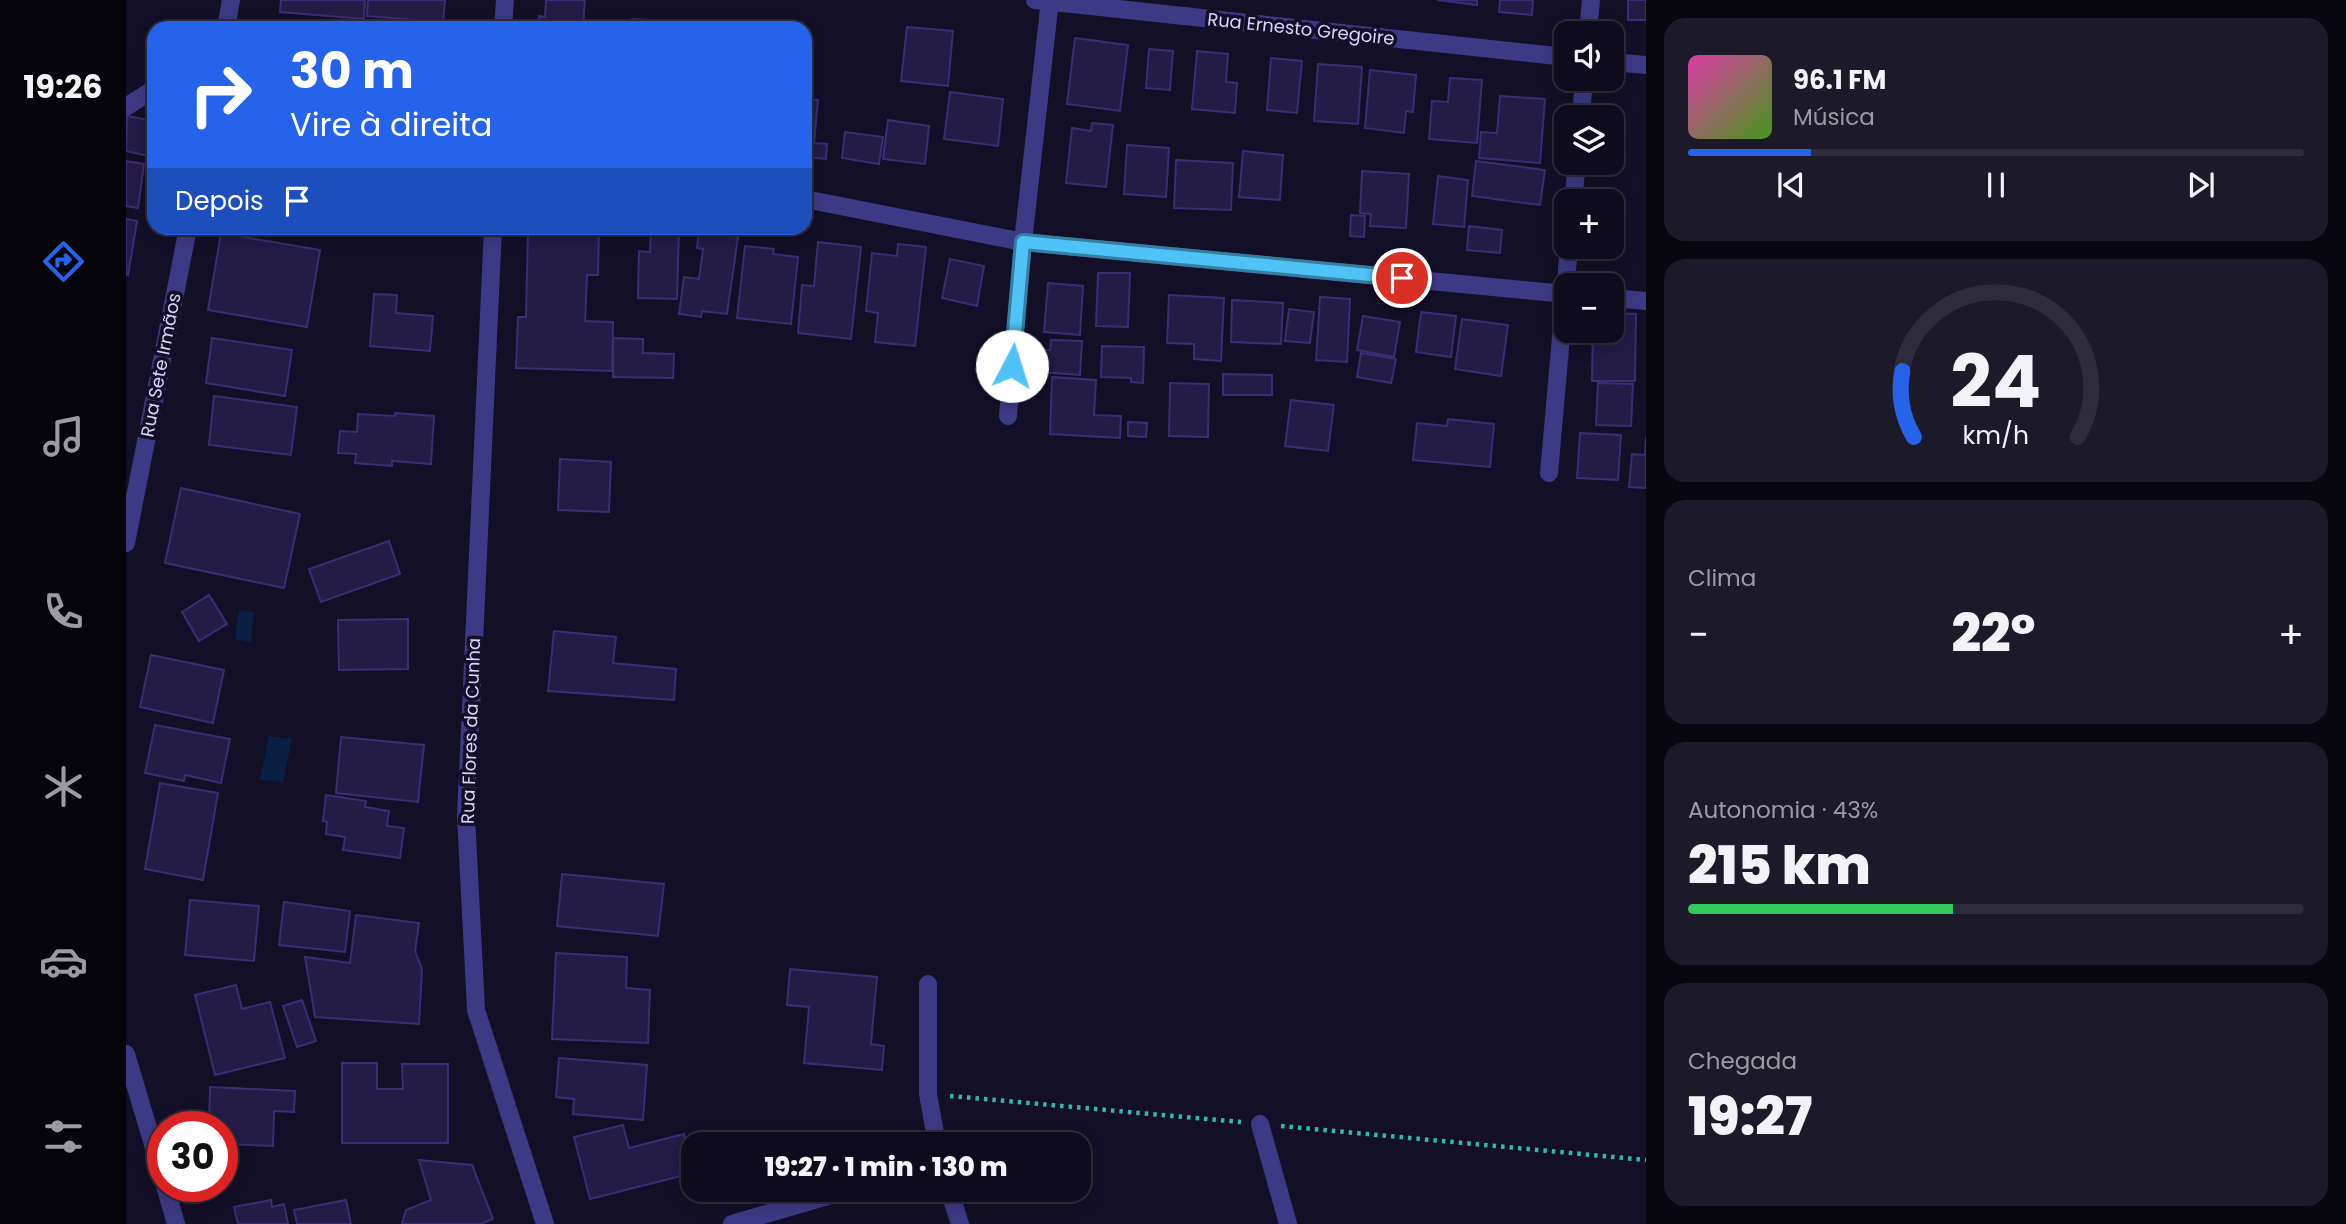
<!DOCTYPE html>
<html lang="pt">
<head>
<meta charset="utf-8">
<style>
	body { margin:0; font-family:Poppins,sans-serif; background:#1c1929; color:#f1f3f6; height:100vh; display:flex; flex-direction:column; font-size:26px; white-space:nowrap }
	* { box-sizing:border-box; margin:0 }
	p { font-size:23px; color:#9b9ba3 }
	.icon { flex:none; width:38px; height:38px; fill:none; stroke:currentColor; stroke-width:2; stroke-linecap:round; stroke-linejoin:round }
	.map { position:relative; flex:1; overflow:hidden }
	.side { display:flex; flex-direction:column; gap:18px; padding:18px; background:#08060f; width:700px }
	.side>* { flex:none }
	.hud { position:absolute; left:21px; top:21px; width:665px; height:214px; border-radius:21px; box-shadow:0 4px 18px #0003,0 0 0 2px #2e2b3b; background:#2563eb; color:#fff; overflow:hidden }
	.buttons { position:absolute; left:1428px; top:21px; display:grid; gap:14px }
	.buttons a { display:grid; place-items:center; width:70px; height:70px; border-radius:14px; background:#0e0b1c; box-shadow:0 4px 18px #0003,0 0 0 2px #2e2b3b; font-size:35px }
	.speed { position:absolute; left:21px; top:1111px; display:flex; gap:14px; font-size:35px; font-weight:700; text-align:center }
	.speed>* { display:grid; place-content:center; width:91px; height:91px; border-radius:50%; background:#0e0b1c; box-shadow:0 4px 18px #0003,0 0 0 2px #2e2b3b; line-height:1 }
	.speed .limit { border:10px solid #d22; background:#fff; color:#111 }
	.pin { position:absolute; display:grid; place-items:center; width:60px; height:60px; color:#fff; margin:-30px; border:4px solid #fff; border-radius:50%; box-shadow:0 2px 7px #0007 }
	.me { position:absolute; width:77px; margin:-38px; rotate:5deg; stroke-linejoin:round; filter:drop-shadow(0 0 5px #0008) }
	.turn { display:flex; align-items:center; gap:24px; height:147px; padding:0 28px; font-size:32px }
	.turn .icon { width:91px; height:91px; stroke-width:2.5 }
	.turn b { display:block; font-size:49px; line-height:60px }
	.then { display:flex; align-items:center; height:66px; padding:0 28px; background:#0003; gap:14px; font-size:26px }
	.big { font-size:52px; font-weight:800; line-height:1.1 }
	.side .card { flex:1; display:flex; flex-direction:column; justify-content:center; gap:10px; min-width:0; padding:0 24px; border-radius:21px; background:#1c1929 }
	.side .dial { align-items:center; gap:0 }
	.dial svg { height:182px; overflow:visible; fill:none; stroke:#2e2b3b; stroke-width:7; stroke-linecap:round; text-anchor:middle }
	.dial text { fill:#f1f3f6; stroke:none }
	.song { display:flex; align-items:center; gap:21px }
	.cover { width:84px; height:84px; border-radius:10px; background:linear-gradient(135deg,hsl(320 70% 55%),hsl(100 70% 35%)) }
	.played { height:7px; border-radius:4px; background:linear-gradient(90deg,#2563eb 20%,#2e2b3b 20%) }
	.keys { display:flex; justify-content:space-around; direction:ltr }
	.heat { display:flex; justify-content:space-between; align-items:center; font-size:38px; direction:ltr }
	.charge { height:10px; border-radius:5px; background:linear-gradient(90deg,#34c759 43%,#2e2b3b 0) }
	.trip { position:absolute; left:555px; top:1132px; width:410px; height:70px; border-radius:21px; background:#0e0b1c; box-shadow:0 4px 18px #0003,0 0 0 2px #2e2b3b; font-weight:800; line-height:70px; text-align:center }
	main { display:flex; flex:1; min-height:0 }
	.tabs { display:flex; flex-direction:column; width:126px; justify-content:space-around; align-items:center; background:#06040b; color:#9b9ba3 }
	.tabs .icon { width:49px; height:49px }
	.tabs .active { color:#2563eb }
	.tabs b { font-size:32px; color:#f1f3f6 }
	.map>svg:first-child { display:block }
	.water { fill:#0a1f44 }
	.building { fill:#241b47; stroke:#3b2d73; stroke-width:2 }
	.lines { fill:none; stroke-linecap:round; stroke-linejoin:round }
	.path { stroke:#2fb8b0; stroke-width:4.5; stroke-dasharray:3.5 5; stroke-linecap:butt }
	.street { stroke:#3d3a85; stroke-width:18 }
	.route-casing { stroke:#337fa1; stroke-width:18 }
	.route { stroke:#4fc3f7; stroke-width:12 }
	.labels { text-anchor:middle; stroke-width:7; stroke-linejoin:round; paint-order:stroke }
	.street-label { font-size:18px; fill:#d9d4ff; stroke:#130f26 }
</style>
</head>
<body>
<main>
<nav class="tabs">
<b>19:26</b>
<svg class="icon active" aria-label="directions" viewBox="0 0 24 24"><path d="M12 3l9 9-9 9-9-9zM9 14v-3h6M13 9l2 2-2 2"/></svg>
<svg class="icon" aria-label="music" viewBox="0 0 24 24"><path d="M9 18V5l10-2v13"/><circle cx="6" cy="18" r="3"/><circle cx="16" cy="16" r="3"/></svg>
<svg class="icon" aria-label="phone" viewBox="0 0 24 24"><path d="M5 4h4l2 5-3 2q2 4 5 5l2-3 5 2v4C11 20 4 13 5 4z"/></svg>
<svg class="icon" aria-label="climate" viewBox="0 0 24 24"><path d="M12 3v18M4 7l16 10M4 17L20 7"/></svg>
<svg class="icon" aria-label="car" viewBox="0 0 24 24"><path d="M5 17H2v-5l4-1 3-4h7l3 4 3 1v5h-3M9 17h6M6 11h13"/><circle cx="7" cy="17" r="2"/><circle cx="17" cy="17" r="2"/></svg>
<svg class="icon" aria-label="filters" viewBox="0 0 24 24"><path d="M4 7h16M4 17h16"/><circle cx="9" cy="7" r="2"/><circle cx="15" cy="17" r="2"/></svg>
</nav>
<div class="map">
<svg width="1520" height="1224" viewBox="0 0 1520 1224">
	<rect width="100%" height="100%" fill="#130f26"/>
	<g class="water">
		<path d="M113,610L128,612L125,642L109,639Z"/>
		<path d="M143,736L166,739L157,782L134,780Z"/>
	</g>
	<g class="building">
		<path d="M155,0H239L238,19L154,12Z"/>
		<path d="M242,0H319L317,22L241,16Z"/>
		<path d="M420,0H459L457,28H412L413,16L419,17Z"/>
		<path d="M1311,0H1351V5Z"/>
		<path d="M1374,0H1407L1406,15L1373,12Z"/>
		<rect x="1502" y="0" width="18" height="20"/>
		<path d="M506,19L523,20L522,28H505Z"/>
		<path d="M781,27L827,31L822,86L775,81Z"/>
		<path d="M949,38L1002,45L994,111L941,104Z"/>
		<path d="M1023,49L1047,51L1044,90L1020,88Z"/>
		<path d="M1071,51L1102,54L1100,82L1111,83L1109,113L1066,109Z"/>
		<path d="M1145,58L1176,61L1171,113L1141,110Z"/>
		<path d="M1192,64L1236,67L1232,124L1188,121Z"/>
		<path d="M1244,70L1290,75L1287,112L1280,111L1278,133L1239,128Z"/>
		<path d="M1324,78L1356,80L1351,143L1303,139L1306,101L1322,102Z"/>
		<path d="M824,92L877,99L872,146L818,139Z"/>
		<path d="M1374,96L1419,99L1414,163L1353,158L1355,132L1371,133Z"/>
		<path d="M679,98L692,100L688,143L701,144L700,159L679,157Z"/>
		<path d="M1,116L28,121L27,157L0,151Z"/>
		<path d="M762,120L803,126L799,164L757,159Z"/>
		<path d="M966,123L987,125L980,187L940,183L946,128L965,131Z"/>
		<path d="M719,132L757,137L753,164L716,158Z"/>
		<path d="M1001,145L1043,148L1040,197L998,194Z"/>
		<path d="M1117,151L1157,155L1154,200L1113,197Z"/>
		<path d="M1050,160L1107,163L1105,210L1048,208Z"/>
		<path d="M0,161L18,164L12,208L0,206Z"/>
		<path d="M1350,161L1419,170L1414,205L1346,196Z"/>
		<path d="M1236,171L1283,174L1280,228L1244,226L1245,214L1234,213Z"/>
		<path d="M1312,176L1342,180L1338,227L1307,224Z"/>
		<path d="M1225,215L1239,216L1238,237L1224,236Z"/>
		<path d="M0,219L11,221L2,275H0Z"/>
		<path d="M1343,226L1376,230L1374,253L1341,250Z"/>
		<path d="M145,228H179L178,234Z"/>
		<path d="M402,228H473L472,275H461L459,321L487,322L486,371L390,368L392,317H400Z"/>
		<path d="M525,228H553L551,299L512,298L513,251L524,252Z"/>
		<path d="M573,231L612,237L601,314L576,311L575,317L553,314L558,277L573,279L577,249L571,248Z"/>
		<path d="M95,233L194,250L181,327L82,310Z"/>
		<path d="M692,242L735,247L725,339L672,333L676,285L688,286Z"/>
		<path d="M772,244L800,247L789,346L749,342L752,313L740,311L746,253L771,256Z"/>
		<path d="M619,246L648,249L647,254L672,257L665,324L611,318Z"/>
		<path d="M824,259L858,266L851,306L816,298Z"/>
		<path d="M972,273H1004L1002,327L970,326Z"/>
		<path d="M922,283L957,286L954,335L918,332Z"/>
		<path d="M248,294L271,295L270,313L307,316L304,351L244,346Z"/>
		<path d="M1043,295L1098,298L1095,361L1068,359V344L1041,343Z"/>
		<path d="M1194,297L1224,299L1221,362L1190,360Z"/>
		<path d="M1106,300L1157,303L1155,344L1105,342Z"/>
		<path d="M1163,309L1188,312L1184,343L1159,341Z"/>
		<path d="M1295,312L1330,316L1325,357L1290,352Z"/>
		<path d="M1486,313L1510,314L1509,381H1466L1467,331H1486Z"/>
		<path d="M1237,316L1274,322L1268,357L1231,350Z"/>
		<path d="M1336,319L1382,325L1375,376L1329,369Z"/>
		<path d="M86,338L166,350L159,396L80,383Z"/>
		<path d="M487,338L517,339V353L548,354L547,378L487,377Z"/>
		<path d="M925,340L956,341L954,375L916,372L917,350H924Z"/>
		<path d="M976,346L1018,347L1017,383L1005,382V378L975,377Z"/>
		<path d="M1235,353L1270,359L1265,383L1231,377Z"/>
		<path d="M1097,374L1146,375V395H1097Z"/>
		<path d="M926,377L970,380L968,415L995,416L994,438L924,434Z"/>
		<path d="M1044,383L1083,384L1082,437L1043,436Z"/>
		<path d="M1472,383L1507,384L1505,426L1470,425Z"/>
		<path d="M88,396L171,407L165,455L83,445Z"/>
		<path d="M1165,400L1208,405L1202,451L1159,446Z"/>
		<path d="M269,413L308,416L305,464L266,461V466L229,463L230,454L212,453L214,431L231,432L232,414L269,416Z"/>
		<path d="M1322,419L1368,424L1364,467L1287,460L1291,423L1321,426Z"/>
		<path d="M1002,422L1021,423L1020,437L1002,436Z"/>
		<path d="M1454,433L1495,435L1492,480L1451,478Z"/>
		<path d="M1520,437V488L1503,487L1506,454L1519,455Z"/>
		<path d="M434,459L485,462L483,512L432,510Z"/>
		<path d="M55,488L174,514L158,588L39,563Z"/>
		<path d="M263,541L274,574L195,602L183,569Z"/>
		<path d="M83,595L101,624L73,641L56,612Z"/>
		<path d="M282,619V669L213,670L212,620Z"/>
		<path d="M428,631L490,637L487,663L550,669L548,700L422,691Z"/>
		<path d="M25,655L98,670L87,723L14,707Z"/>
		<path d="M29,725L104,739L95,783L59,775L58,781L19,773Z"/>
		<path d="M215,737L298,745L292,802L210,793Z"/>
		<path d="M34,783L92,793L77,880L19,869Z"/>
		<path d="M200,795L240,801L239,807L263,811L261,826L278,828L274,858L217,850L219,837L200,834L201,822L197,821Z"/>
		<path d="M436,874L538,884L532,936L431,926Z"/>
		<path d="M64,900L133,906L128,961L59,955Z"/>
		<path d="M158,902L224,911L219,952L153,945Z"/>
		<path d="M230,915L293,923L289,951L296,969L293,1024L189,1017L179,957L224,963Z"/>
		<path d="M430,953L501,957L500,988L524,990L522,1043L426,1039Z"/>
		<path d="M664,969L751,977L745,1044L758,1046L756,1070L678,1063L683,1007L661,1005Z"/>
		<path d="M110,985L116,1009L144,1002L159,1058L89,1075L69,995Z"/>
		<path d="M176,1000L190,1041L171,1047L157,1006Z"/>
		<path d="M433,1058L521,1065L517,1120L447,1114L448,1099L430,1097Z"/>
		<path d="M216,1063H251V1089H277L276,1064H322V1143H216Z"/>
		<path d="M84,1087L169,1091L168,1112L148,1111L147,1146L96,1144V1127H83Z"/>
		<path d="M497,1125L503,1148L558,1134L567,1173L464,1199L448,1137Z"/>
		<path d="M293,1160L346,1165L367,1219L355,1224H276L280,1210L305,1200Z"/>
		<path d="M145,1200L146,1207L158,1204L162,1224H112L108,1207Z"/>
		<path d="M220,1200L225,1224H171L168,1210Z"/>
	</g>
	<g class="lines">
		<g class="path">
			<path d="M824,1096L1115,1122"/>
			<path d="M1155,1126L1520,1160"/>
		</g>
		<g class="street">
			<path d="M909,0L1440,57"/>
			<path d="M100,28L105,0"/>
			<path d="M377,28L379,0"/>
			<path d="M1462,33L1465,0"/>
			<path d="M1486,62L1520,65"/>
			<path d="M0,107L28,89"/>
			<path d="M1455,117L1458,79"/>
			<path d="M679,199L897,242L1440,294"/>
			<path d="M1447,201L1451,163"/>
			<path d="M367,228L340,816L350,1010L419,1224"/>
			<path d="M1486,298L1520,301"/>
			<path d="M882,416L897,242L924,0"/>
			<path d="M1423,473L1443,247"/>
			<path d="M0,543L62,228"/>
			<path d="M802,984V1094L811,1144"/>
			<path d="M0,1054L37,1178"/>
			<path d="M1134,1124L1162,1224"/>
			<path d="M39,1186L50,1224"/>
			<path d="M823,1190L834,1224"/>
			<path d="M606,1224L722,1190"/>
		</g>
	</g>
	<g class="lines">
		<g class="route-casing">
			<path id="route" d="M886,366L897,242L1276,278"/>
		</g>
		<use href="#route" class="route"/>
	</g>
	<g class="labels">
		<g class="street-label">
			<text transform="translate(1175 29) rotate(6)" y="6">Rua Ernesto Gregoire</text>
			<text transform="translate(35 365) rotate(-79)" y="6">Rua Sete Irmãos</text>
			<text transform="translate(345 731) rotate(-88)" y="6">Rua Flores da Cunha</text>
		</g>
	</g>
</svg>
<div class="buttons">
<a><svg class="icon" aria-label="sound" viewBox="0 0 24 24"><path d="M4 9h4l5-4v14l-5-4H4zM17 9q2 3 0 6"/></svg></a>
<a><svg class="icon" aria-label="layers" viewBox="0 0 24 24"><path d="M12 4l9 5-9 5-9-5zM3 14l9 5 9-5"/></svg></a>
<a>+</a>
<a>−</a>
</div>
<div class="speed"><div class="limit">30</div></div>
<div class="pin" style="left:1276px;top:278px;background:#d93025"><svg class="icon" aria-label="arrive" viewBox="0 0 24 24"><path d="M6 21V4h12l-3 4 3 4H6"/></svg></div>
<svg class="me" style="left:886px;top:366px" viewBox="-20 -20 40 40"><circle r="19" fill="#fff"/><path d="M0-13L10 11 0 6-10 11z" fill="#4fc3f7"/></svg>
<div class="trip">19:27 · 1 min · 130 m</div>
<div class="hud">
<div class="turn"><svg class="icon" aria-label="right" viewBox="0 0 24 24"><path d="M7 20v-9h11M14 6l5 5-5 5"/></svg><div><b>30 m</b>Vire à direita</div></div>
<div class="then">Depois<svg class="icon" aria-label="arrive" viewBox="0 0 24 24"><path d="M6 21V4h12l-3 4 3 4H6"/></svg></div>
</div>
</div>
<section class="side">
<div class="card">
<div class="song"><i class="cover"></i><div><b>96.1 FM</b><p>Música</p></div></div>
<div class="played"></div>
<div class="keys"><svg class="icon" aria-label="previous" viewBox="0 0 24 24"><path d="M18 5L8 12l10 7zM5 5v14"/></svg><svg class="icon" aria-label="pause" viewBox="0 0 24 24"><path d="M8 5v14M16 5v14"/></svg><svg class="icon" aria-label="next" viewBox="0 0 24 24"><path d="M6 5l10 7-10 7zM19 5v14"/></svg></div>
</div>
<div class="card dial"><svg viewBox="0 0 100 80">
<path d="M14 69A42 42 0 1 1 86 69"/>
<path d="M14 69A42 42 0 0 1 9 40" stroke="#2563eb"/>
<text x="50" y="56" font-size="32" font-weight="700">24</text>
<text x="50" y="72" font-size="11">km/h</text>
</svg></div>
<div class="card"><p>Clima</p>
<div class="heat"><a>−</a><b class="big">22°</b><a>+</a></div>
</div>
<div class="card"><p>Autonomia · 43%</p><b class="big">215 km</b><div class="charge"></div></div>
<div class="card"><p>Chegada</p><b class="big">19:27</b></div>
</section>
</main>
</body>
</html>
